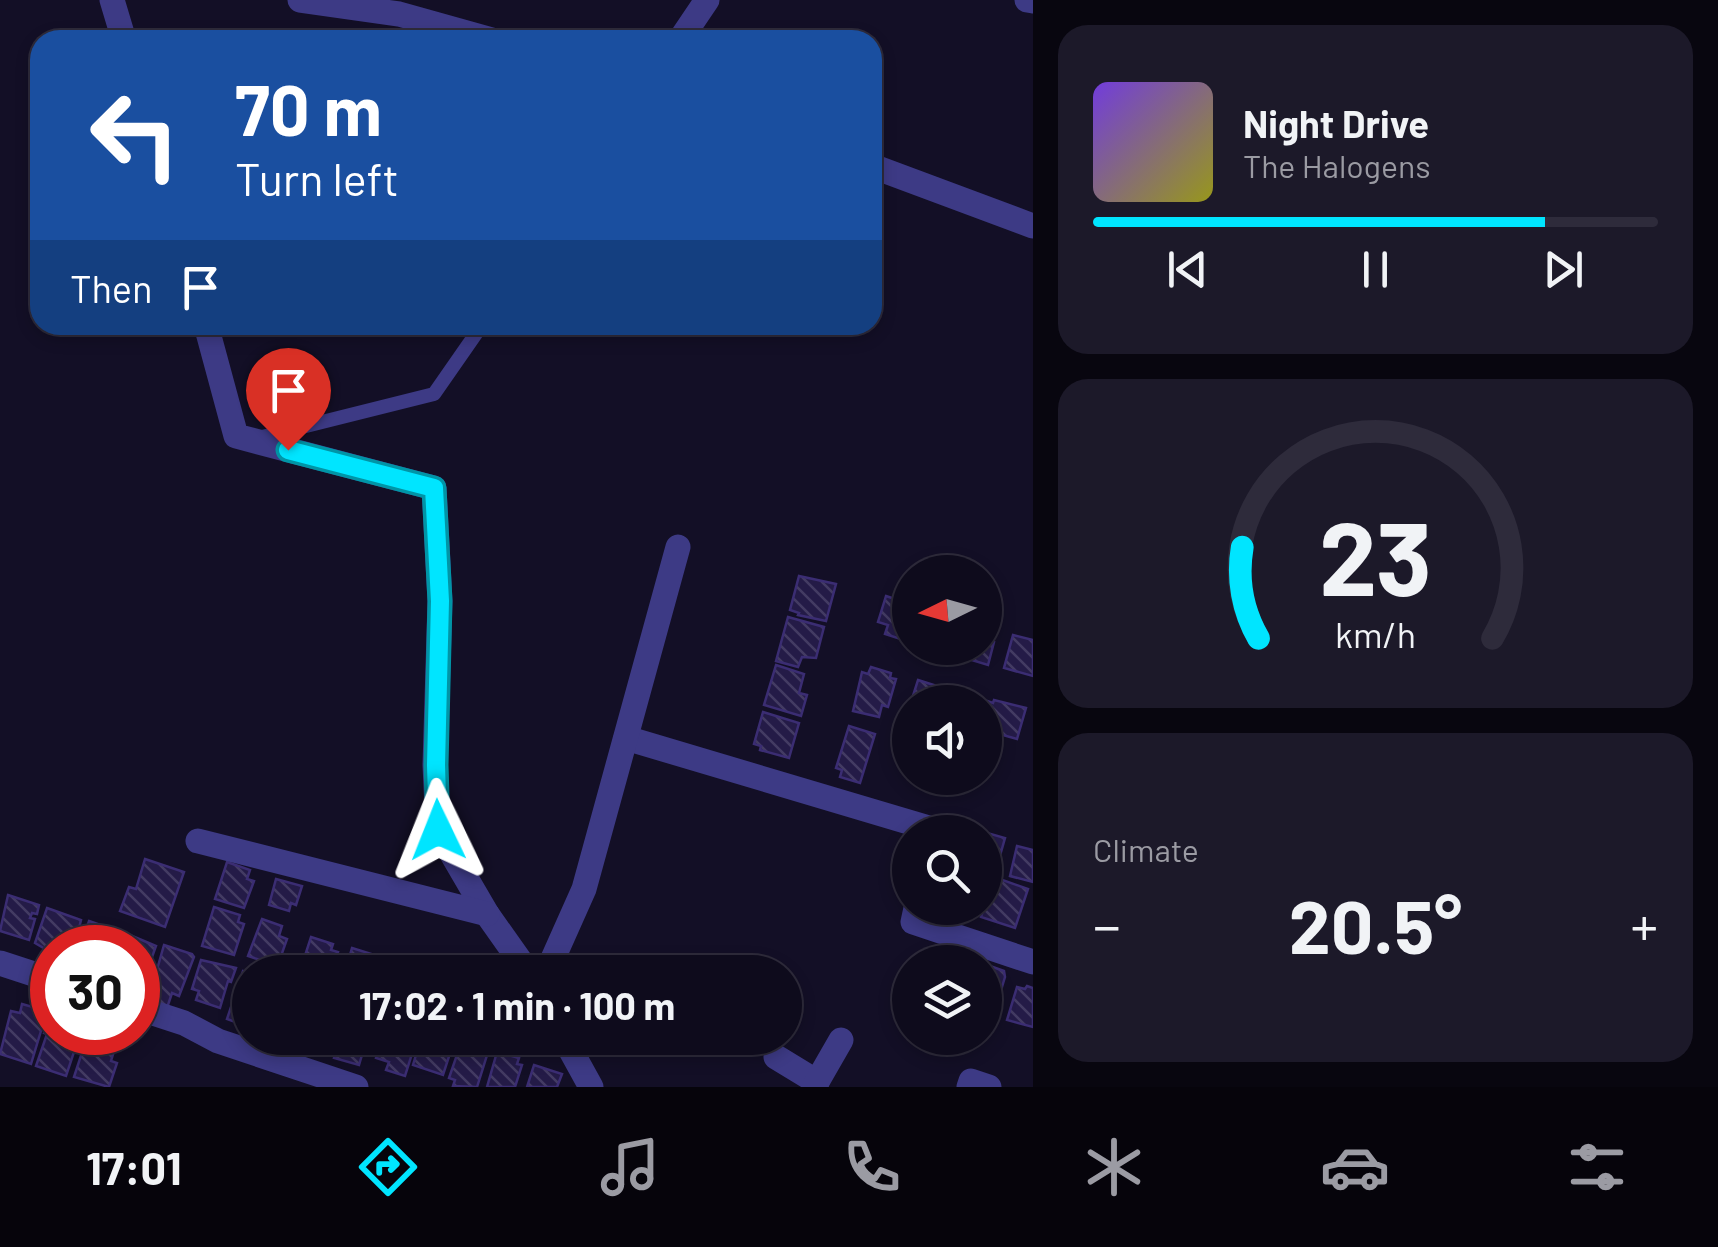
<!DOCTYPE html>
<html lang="en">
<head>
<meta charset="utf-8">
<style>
	body { margin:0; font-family:Barlow,sans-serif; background:#1c1929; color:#f1f3f6; height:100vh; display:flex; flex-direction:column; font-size:38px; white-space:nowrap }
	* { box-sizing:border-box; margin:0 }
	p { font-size:32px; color:#9b9ba3 }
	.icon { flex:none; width:55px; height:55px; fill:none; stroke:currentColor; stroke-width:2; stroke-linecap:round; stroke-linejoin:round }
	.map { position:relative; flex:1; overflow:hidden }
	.sheet { display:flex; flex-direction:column; gap:25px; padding:25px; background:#08060f; width:685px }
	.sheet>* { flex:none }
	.hud { position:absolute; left:30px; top:30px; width:852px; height:305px; border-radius:30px; box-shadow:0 5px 15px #0003,0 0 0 2px #2e2b3b; background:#1a4fa0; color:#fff; overflow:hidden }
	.needle { width:65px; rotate:265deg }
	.tools { position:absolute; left:892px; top:555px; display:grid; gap:20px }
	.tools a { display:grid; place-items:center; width:110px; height:110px; border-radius:50%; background:#0e0b1c; box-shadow:0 5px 15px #0003,0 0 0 2px #2e2b3b; font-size:50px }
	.speed { position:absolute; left:30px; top:925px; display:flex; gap:20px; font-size:50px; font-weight:700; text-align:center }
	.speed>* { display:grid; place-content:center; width:130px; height:130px; border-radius:50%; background:#0e0b1c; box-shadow:0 5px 15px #0003,0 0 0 2px #2e2b3b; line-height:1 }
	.speed .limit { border:15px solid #d22; background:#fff; color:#111 }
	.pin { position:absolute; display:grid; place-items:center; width:85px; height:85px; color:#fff; margin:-102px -42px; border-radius:50% 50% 50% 0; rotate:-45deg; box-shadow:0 0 10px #0007 }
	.pin .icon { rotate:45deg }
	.me { position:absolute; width:110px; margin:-55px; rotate:358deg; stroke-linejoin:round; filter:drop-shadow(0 0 8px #0008) }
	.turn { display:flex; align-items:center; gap:35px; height:210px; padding:0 40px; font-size:45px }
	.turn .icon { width:130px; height:130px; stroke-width:2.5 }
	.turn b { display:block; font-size:70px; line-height:85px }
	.then { display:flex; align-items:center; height:95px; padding:0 40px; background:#0003; gap:20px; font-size:38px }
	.big { font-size:75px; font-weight:700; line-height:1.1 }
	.sheet .widget { flex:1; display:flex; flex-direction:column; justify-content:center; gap:15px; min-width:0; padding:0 35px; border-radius:30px; background:#1c1929 }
	.sheet .dial { align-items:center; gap:0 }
	.dial svg { height:260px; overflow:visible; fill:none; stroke:#2e2b3b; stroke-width:7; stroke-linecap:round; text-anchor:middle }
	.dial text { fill:#f1f3f6; stroke:none }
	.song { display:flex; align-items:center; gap:30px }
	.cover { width:120px; height:120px; border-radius:15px; background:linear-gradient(135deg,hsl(260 70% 55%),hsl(60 70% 35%)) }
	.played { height:10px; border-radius:5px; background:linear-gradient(90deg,#00e5ff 80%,#2e2b3b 80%) }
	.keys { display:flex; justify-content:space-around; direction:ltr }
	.heat { display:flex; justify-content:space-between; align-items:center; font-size:55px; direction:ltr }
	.trip { position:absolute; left:232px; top:955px; width:570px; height:100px; border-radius:50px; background:#0e0b1c; box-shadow:0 5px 15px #0003,0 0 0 2px #2e2b3b; font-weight:700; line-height:100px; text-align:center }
	.tab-bar { display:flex; height:160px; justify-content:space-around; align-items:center; background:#06040b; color:#9b9ba3 }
	.tab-bar .icon { width:70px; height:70px }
	.tab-bar .on { color:#00e5ff }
	.tab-bar b { font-size:45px; color:#f1f3f6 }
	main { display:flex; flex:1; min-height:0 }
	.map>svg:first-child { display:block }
	.building { fill:url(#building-back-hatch); stroke:#3b2d73; stroke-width:2.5 }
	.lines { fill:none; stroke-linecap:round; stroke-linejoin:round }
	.service { stroke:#3d3a85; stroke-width:14 }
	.minor { stroke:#3d3a85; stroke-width:25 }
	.tertiary { stroke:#3d3a85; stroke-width:25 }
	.route-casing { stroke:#0095a6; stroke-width:25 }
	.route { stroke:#00e5ff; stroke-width:18 }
</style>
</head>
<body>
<main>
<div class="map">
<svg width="1033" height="1087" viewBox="0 0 1033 1087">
	<defs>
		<pattern id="building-back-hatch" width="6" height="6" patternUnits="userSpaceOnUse" patternTransform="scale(2.5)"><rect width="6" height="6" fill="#241b47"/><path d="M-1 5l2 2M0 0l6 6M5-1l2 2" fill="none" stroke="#433b63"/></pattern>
	</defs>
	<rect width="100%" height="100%" fill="#130f26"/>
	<g class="building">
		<path d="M799,576L836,584L826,621L798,615L799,613L790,610Z"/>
		<path d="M886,596L910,604V642L885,634L888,625L878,622Z"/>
		<path d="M788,617L824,627L816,658L802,657L798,667L776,661Z"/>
		<path d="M1013,635L1033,640V676L1004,668Z"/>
		<path d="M985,639L994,642L988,665L945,652L947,648H985Z"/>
		<path d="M776,665L804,674L799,693L807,695L801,716L764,705Z"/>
		<path d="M871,667L891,673L890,678L896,679L888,707L882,705L879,717L853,711L862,672L868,674Z"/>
		<path d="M918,680L959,693L956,702H911Z"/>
		<path d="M984,700L993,703L994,700L1026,708L1017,739L985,730Z"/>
		<path d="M763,712L799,723L789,758L760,750L761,746L754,744Z"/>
		<path d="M849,726L875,734L860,783L840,777L842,770L836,768Z"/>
		<path d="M959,825L1005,838L995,873L985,870V832H953Z"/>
		<path d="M1017,846L1033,850V882L1010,876Z"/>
		<path d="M145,859L184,872L165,927L120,911L129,887L136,889Z"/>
		<path d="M227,862L250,870L247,879L254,881L244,908L215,899Z"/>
		<path d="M994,877L1028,889L1015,928L981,917Z"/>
		<path d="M276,879L302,886L296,905L291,903L289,911L269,905Z"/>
		<path d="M8,895L39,905L37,914L32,913L30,918L35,919L29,940L0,931Z"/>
		<path d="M214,907L240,915L238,922L244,924L234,955L202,946Z"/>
		<path d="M47,908L81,920L78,932L73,930L67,948L48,946L47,950L35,943Z"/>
		<path d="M940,908H969L964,915Z"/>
		<path d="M262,919L282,926L279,936L287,939L280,959L274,957L272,964L248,956Z"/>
		<path d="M89,921L118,931L112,948H80Z"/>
		<path d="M125,933L156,946L143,982L138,980V948H120Z"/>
		<path d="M311,937L333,944L331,950L338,952L331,972L300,971Z"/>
		<path d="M164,945L192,954L194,957L179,996L172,993L166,1011L143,1004L149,986L152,987Z"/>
		<path d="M352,948L378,956L377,961L381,962L378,972H345Z"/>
		<path d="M942,952L968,961L967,962H938Z"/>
		<path d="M201,960L236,968L231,982L228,981L220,1008L196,1000L199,991L192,989Z"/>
		<path d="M398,962L423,970L422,972H395Z"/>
		<path d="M990,966L1004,971L1005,977L995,1010L991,1009L990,1014L985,1013V969L989,970Z"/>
		<path d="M243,971L250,973L249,1027L227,1019Z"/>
		<path d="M1027,986L1033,988V1027L1007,1020L1017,987L1025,989Z"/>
		<path d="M22,1004L47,1011L31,1064L0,1054L11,1011L20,1013Z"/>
		<path d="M52,1017V1032H77L74,1041L77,1043L66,1076L36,1066L47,1034L44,1033L49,1018Z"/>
		<path d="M98,1035L117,1041L111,1061L117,1063L109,1087L74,1077L87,1037L96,1040Z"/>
		<path d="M301,1038H331L326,1047Z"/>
		<path d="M340,1038H367L359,1065L334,1058Z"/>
		<path d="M382,1038H417L405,1076L386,1070L389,1062L376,1058Z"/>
		<path d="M421,1038L454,1041L443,1075L413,1065Z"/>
		<path d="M461,1043L488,1052L477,1087L453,1086L455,1080L449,1078Z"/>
		<path d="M497,1052L519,1058L517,1064L522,1065L515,1087H487Z"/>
		<path d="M534,1065L562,1074L557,1087H527Z"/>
	</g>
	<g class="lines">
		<path class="service" d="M262,437L434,394L482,325"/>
		<g class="minor">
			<path d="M112,0L124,40"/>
			<path d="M1027,0L1033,1"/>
			<path d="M680,40L707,0"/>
			<path d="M206,325L236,436L434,488L440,601L435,765L438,830L487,914L528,972"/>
			<path d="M626,738L932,829L931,832"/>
			<path d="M198,841L487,914"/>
			<path d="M916,908L913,922L1033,962"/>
			<path d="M0,963L52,980"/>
			<path d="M547,972L584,889L678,547"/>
			<path d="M138,1008L184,1023L218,1041L356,1087"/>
			<path d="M564,1038L591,1087"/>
			<path d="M776,1057L817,1082"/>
			<path d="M814,1087L841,1040"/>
			<path d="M969,1087L971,1081L989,1087"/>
		</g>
		<g class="tertiary">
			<path d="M300,0L399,14L492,40"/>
			<path d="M872,166L1033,226"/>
		</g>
	</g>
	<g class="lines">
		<g class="route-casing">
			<path id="route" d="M288,450L434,488L440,601L436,765L438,830"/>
		</g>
		<use href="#route" class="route"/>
	</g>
</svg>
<div class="tools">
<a><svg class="needle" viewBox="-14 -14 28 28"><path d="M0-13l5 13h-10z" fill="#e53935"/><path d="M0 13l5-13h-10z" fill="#9b9ba3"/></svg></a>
<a><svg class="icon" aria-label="sound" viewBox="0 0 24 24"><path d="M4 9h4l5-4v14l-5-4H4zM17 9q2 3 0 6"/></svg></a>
<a><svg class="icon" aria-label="search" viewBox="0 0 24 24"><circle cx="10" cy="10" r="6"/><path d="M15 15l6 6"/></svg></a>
<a><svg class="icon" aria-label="layers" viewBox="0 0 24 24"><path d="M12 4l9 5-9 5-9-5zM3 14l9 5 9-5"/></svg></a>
</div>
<div class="speed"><div class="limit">30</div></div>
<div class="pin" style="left:288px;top:450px;background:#d93025"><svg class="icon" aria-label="arrive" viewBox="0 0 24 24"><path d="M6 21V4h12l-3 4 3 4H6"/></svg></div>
<svg class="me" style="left:438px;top:830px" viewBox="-20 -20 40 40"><path d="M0-17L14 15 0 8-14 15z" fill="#00e5ff" stroke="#fff" stroke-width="4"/></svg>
<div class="trip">17:02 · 1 min · 100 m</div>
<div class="hud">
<div class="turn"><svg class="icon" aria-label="left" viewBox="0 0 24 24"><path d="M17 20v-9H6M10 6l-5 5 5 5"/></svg><div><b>70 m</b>Turn left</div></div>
<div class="then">Then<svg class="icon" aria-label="arrive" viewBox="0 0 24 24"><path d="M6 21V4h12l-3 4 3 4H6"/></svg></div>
</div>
</div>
<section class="sheet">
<div class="widget">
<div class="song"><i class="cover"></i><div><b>Night Drive</b><p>The Halogens</p></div></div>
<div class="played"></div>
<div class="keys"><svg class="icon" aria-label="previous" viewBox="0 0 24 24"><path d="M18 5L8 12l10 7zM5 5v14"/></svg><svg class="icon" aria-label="pause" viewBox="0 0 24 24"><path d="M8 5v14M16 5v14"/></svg><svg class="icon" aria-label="next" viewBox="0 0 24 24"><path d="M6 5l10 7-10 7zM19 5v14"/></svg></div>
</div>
<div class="widget dial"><svg viewBox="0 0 100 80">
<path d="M14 69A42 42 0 1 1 86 69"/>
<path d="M14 69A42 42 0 0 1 9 41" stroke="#00e5ff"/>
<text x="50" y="56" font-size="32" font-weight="700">23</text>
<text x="50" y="72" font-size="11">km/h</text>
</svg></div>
<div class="widget"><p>Climate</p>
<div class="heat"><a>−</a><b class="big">20.5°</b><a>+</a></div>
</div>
</section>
</main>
<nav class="tab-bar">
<b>17:01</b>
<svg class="icon on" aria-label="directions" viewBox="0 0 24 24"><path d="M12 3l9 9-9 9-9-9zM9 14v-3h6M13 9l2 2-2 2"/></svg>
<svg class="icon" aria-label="music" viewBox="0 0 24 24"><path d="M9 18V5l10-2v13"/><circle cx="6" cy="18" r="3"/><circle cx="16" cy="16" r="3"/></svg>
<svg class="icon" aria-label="phone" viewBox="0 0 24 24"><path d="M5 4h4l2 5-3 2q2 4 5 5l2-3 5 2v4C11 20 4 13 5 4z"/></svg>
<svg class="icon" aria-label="climate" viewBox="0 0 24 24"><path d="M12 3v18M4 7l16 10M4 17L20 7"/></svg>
<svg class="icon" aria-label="car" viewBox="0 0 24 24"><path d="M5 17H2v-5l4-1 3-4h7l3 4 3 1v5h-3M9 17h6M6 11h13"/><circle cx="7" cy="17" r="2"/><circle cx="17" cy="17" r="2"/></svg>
<svg class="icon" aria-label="filters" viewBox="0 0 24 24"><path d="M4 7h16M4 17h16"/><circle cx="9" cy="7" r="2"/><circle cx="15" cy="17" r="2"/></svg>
</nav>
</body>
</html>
